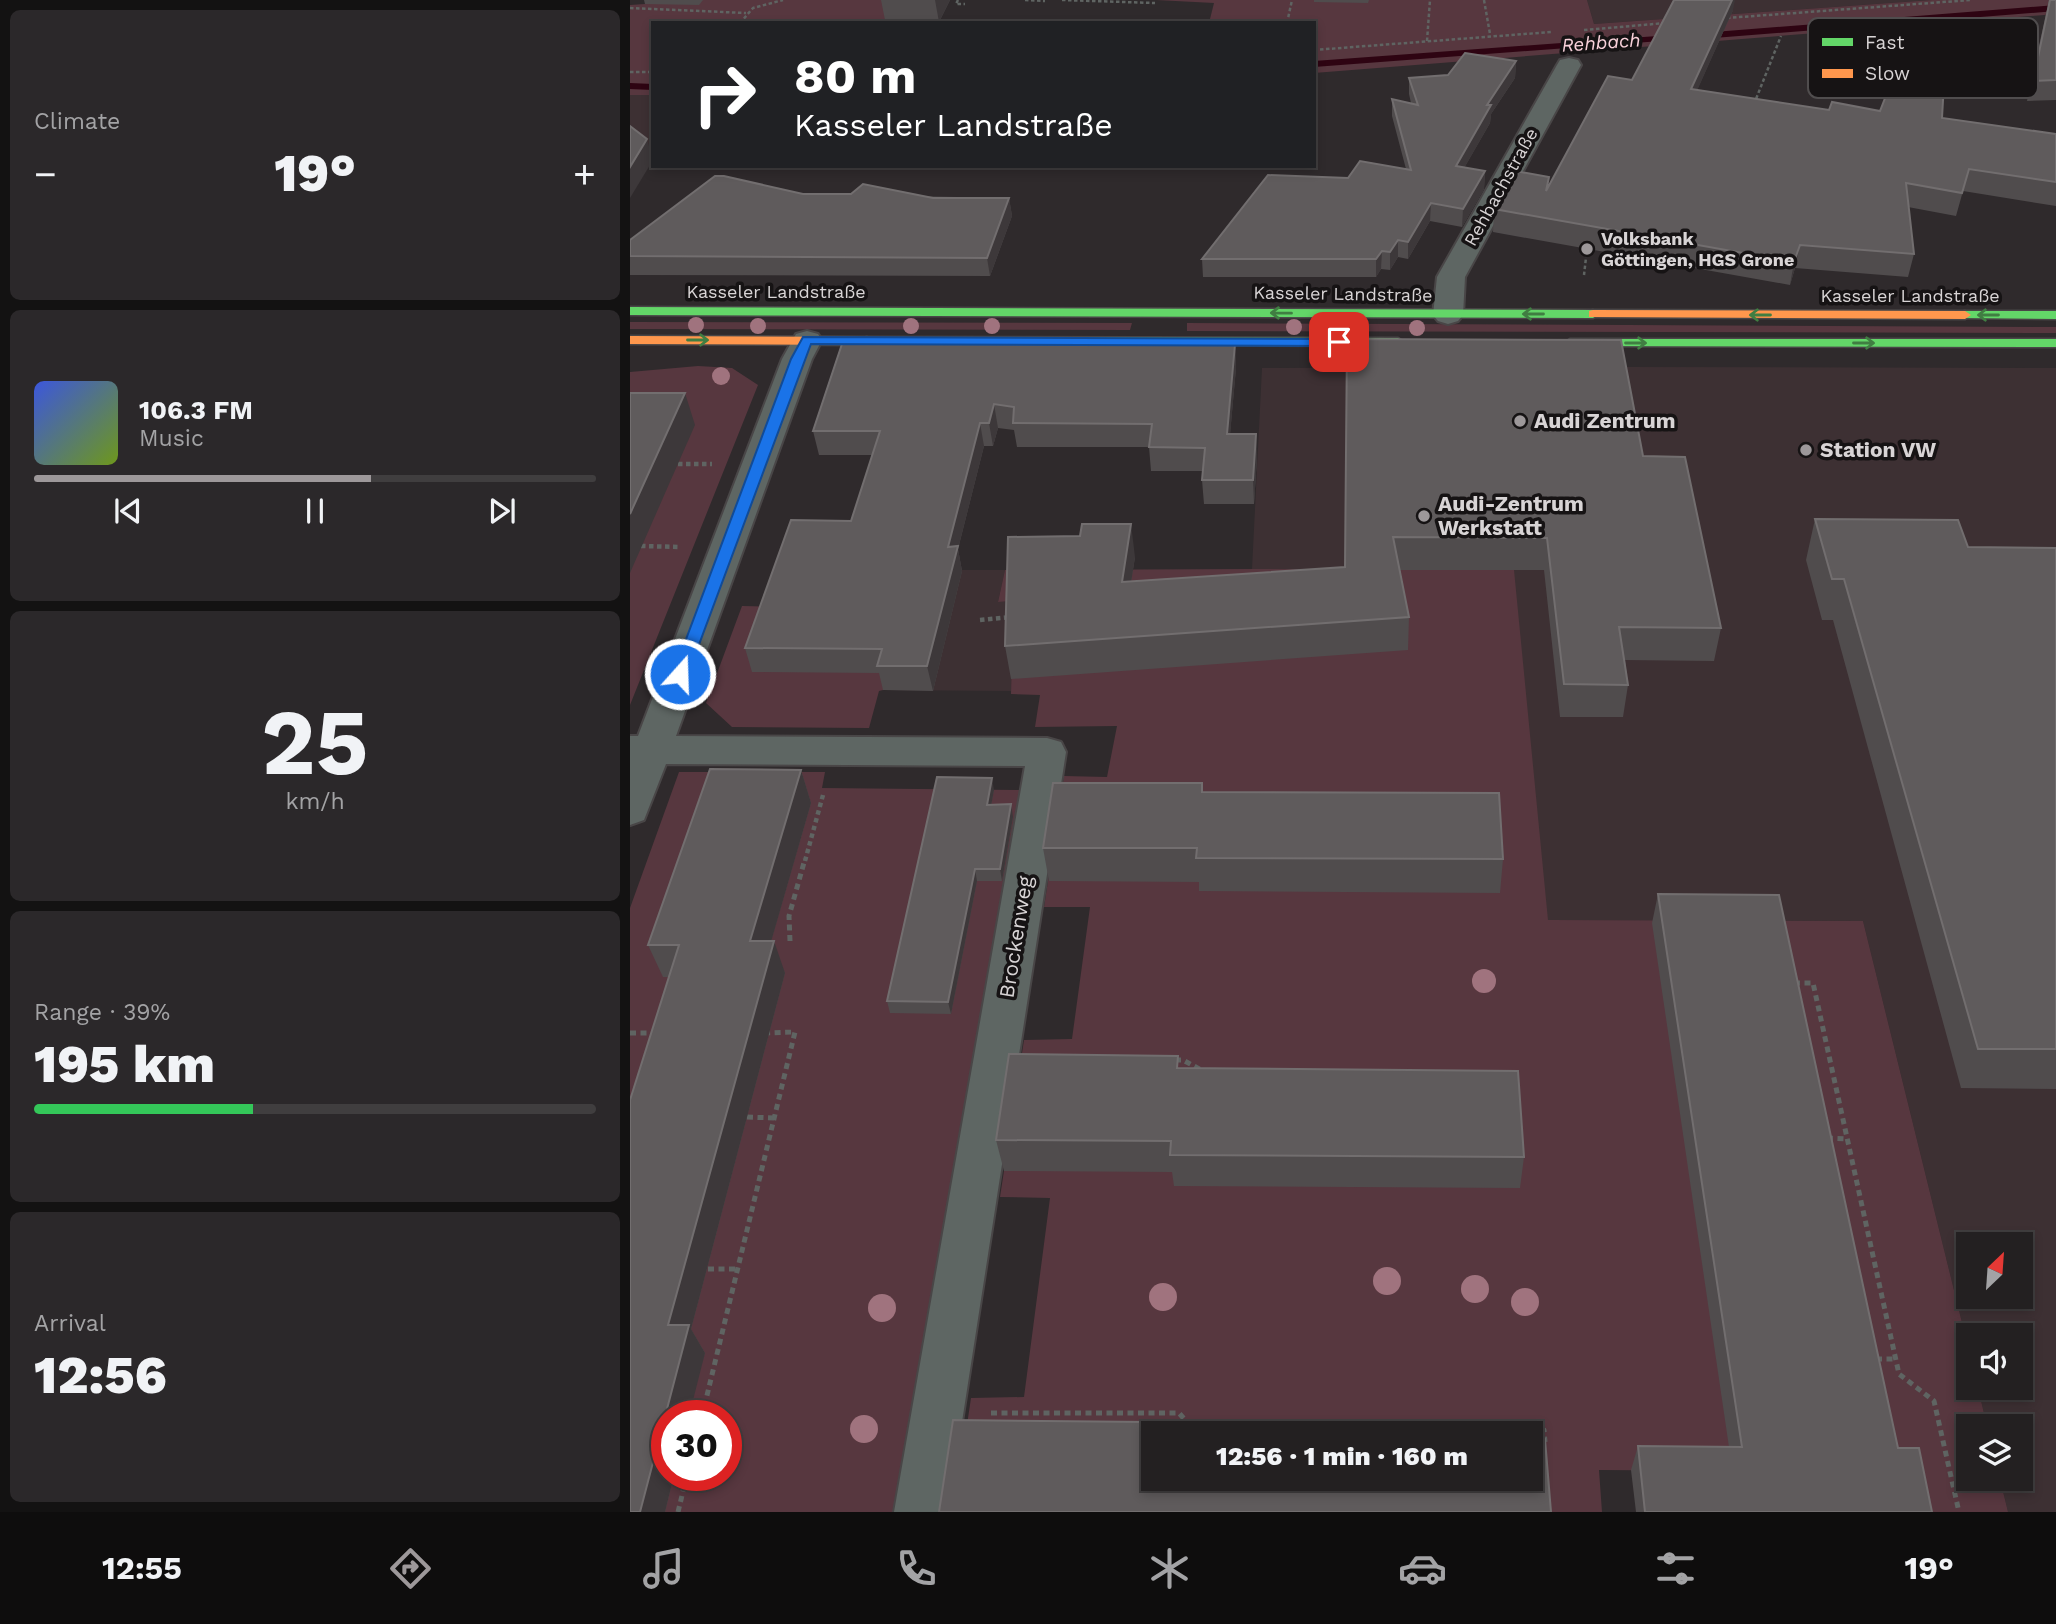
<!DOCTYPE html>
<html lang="en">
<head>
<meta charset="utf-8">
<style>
	body { margin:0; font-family:"Work Sans",sans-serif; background:#2b282a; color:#f1f3f6; height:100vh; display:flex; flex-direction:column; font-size:26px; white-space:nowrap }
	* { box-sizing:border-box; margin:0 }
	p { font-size:23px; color:#a3a3a5 }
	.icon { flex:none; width:38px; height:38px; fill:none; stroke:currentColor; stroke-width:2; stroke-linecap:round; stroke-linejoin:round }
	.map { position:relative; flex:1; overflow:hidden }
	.side { display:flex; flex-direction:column; gap:10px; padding:10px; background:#131212; width:630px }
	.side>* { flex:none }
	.top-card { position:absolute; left:21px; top:21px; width:665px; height:147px; border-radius:0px; box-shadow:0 4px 10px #0003,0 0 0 2px #403e3f; background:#202124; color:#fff; overflow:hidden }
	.needle { width:46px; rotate:25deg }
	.buttons { position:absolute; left:1326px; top:1232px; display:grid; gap:14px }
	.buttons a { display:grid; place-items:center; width:77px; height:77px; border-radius:0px; background:#232021; box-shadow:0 4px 10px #0003,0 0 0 2px #403e3f; font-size:35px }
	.speed { position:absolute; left:21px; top:1400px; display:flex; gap:14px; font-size:35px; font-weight:700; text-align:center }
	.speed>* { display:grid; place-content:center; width:91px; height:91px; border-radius:50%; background:#232021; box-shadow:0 4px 10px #0003,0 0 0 2px #403e3f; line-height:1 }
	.speed .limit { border:10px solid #d22; background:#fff; color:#111 }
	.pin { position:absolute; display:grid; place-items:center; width:60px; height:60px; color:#fff; margin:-30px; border-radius:14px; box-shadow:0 4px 10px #0006 }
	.me { position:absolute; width:77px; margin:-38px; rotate:20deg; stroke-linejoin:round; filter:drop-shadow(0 0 5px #0008) }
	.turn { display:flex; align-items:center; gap:24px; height:147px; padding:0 28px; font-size:32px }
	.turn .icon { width:91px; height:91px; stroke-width:2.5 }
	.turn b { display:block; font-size:49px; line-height:60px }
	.big { font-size:52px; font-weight:800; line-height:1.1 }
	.side .card { flex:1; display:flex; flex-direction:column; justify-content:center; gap:10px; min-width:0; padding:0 24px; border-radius:10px; background:#2b282a }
	.side .dial { align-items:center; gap:0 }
	.dial b { font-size:91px; line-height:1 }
	.song { display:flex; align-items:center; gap:21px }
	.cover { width:84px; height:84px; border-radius:10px; background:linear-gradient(135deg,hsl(230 70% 55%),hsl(80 70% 35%)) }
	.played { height:7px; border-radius:4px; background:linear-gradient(90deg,#9d989a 60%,#403e3f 60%) }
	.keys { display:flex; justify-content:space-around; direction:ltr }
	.heat { display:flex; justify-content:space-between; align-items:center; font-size:38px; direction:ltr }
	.charge { height:10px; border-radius:5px; background:linear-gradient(90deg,#34c759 39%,#403e3f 0) }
	.trip { position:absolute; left:511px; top:1421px; width:402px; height:70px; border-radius:0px; background:#232021; box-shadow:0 4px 10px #0003,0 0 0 2px #403e3f; font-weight:800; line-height:70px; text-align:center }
	.tab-bar { display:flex; height:112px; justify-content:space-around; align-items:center; background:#0e0d0d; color:#a3a3a5 }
	.tab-bar .icon { width:49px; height:49px }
	.tab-bar .on { color:#9d989a }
	.tab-bar b { font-size:32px; color:#f1f3f6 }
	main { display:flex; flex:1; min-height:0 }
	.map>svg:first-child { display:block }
	.built { fill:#3d3033; fill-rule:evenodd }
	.green { fill:#57373f; fill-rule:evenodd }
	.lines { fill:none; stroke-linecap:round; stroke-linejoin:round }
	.stream { fill:#2e0412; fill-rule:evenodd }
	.street-casing { stroke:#494647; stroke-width:4 }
	.fast-casing { stroke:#494647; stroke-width:3 }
	.slow-casing { stroke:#494647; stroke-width:3 }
	.path-far2 { stroke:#5f6462; stroke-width:2.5; stroke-dasharray:3.5 2.5; stroke-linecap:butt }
	.path-far1 { stroke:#5f6462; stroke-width:4.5; stroke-dasharray:4.5 3.5; stroke-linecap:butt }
	.path { stroke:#5f6462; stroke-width:5; stroke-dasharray:6 4.5; stroke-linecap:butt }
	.street { fill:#5e6663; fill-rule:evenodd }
	.fast { fill:#63d668; fill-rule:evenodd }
	.slow { fill:#ff974d; fill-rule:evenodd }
	.tree { fill:#a0737e }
	.wall { fill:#504c4d }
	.shaded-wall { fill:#3d383a }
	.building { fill:#5f5b5c; stroke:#726e6f; stroke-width:2 }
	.oneway { stroke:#407e42 }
	.route { fill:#1a73e8; stroke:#114b97; stroke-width:2 }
	.poi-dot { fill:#9d989a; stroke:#161314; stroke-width:2.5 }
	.labels { text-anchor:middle; stroke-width:7; stroke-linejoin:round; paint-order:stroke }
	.far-street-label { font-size:18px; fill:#d8d4d5; stroke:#161314 }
	.far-poi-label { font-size:18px; font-weight:bold; fill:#d8d4d5; stroke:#161314; text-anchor:start }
	.far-water-label { font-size:19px; font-style:italic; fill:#f9d1da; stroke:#161314 }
	.poi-label { font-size:21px; font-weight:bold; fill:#d8d4d5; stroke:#161314; text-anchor:start }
	.street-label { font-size:21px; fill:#d8d4d5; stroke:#161314 }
	.key { fill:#161314; stroke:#504d4e; stroke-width:2 }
	.key-label { font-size:19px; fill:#d8d4d5 }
</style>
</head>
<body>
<main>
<section class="side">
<div class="card"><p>Climate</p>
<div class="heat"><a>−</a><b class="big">19°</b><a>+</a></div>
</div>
<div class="card">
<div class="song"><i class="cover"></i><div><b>106.3 FM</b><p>Music</p></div></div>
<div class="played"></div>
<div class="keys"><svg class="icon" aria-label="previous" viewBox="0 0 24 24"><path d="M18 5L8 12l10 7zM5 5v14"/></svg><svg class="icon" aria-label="pause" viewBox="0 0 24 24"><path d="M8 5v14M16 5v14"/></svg><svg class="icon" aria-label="next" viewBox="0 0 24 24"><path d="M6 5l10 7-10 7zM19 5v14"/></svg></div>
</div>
<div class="card dial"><b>25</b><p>km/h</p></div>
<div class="card"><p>Range · 39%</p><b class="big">195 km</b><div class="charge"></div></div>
<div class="card"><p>Arrival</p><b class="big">12:56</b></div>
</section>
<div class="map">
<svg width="1426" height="1512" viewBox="0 0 1426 1512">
	<rect width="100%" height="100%" fill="#2f2a2c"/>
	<g class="built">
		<path d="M957,0H1302L964,24Z"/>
		<path d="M0,95H23V156L0,172Z"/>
		<path d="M987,367L1426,368V1512H1378L1370,1479H1391V1426H1357L1348,1388H1391V1335H1339V1351L1233,921L917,920L883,571L622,569L632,368ZM1339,1244H1391V1297H1339Z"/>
		<path d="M286,570H375L368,602L383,601L381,691L253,690Z"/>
	</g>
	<g class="green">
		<path d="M18,0H266L253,23H23V95H0V5L15,4Z"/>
		<path d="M526,0H957L964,24L1302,0H1426V14L684,73V23H579L584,3Z"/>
		<path d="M0,322L502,323L500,330L0,329Z"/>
		<path d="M557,323L1426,327V333L557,331Z"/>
		<path d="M68,366L102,368L128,385L0,705V372Z"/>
		<path d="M622,569L884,570L918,920L1233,921L1339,1351V1388H1348L1357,1426H1339V1479H1370L1378,1512H1284L1275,1472L969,1470L972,1512H324L341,1398L394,1397L420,1198L370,1197L394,1040L442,1039L460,907H414L434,776L477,777L487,726L405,727L410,695L381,694L383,601L368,602L375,570ZM523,1433H901V1479H523Z"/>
		<path d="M286,570L253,690L249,691L239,728L102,727L76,703L112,606L207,608Z"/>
		<path d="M49,772H195L192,788L395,790L265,1512H0V908ZM37,1416H96V1475H37Z"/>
	</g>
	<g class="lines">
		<g class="stream">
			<path d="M1426,5V11L1071,39L1066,36L1071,33Z"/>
			<path d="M1041,35L1044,36V40L684,67V61Z"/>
			<path d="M0,83L23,84V90L0,89Z"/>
		</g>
		<g class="street-casing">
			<g id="street">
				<path d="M939,58L948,60L951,65L835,277L833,315L828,321L818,324L808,321L803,315L807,277L927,65L930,60Z"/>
				<path d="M177,331L188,334L192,340L182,359L46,736L417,738L431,742L436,752L318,1512H264L395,766L36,764L14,820L0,825V736H8L152,359L166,334Z"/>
			</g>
		</g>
		<g class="fast-casing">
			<g id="fast">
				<path d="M0,307L963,310L969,314L963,318L0,315Z"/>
				<path d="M1335,311H1426V319L1331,318V312Z"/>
				<path d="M237,337L768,338L774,342L768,346L233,344V338Z"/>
				<path d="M940,339H1426V347L936,346L934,343Z"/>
			</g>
		</g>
		<g class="slow-casing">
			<g id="slow">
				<path d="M963,310L1335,311L1341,315L1335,319L959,317V311Z"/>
				<path d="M0,336L237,337L243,341L237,345L0,344Z"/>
			</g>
		</g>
		<g class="path-far2">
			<path d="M328,0L326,4H335"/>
			<path d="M395,0L415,1"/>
			<path d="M432,0L525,3"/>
			<path d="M854,0L860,34"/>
			<path d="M0,8L116,13"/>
			<path d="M1097,18L1341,0"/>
			<path d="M110,23L123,8L153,0"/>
			<path d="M657,23L662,0"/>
			<path d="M954,30L1036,23"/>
			<path d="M797,41L800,0"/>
			<path d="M684,50L921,32"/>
			<path d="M0,72H23"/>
			<path d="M1124,104L1151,36"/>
			<path d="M954,275L957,249"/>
		</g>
		<g class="path-far1">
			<path d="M48,464H82"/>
			<path d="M11,546L51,547"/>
			<path d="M350,620L381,617"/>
			<path d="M175,861L193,795"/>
		</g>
		<g class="path">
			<path d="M160,941L159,916L175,859"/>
			<path d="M1164,983H1183L1269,1374L1304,1401L1329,1512"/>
			<path d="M0,1033H27"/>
			<path d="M545,1060H553L573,1071"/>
			<path d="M117,1117L144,1118"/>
			<path d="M1197,1138L1218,1139"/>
			<path d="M78,1269H107"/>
			<path d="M1246,1359H1266"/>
			<path d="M361,1413H549L563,1429L914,1430L915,1442"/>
			<path d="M72,1416L165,1032L134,1033"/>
			<path d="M48,1512L57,1475"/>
		</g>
		<use href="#street" class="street"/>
		<use href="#fast" class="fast"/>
		<use href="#slow" class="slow"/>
	</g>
	<g class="tree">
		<circle cx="66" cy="325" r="8"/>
		<circle cx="128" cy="326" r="8"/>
		<circle cx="281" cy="326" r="8"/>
		<circle cx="362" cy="326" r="8"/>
		<circle cx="664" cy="327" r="8"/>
		<circle cx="723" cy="327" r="8"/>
		<circle cx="787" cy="328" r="8"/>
		<circle cx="91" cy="376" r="9"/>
		<circle cx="854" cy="981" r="12"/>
		<circle cx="757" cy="1281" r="14"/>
		<circle cx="845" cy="1289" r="14"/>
		<circle cx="533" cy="1297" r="14"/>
		<circle cx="895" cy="1302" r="14"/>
		<circle cx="252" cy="1308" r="14"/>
		<circle cx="234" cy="1429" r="14"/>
	</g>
	<g class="wall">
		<path d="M14,0H73L69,5L15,4Z"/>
		<path d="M251,0H320L309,22L255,20Z"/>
		<path d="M684,0H739L738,3L684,2Z"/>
		<path d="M1419,0H1426V100L1397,101Z"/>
		<path d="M1103,10L1067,90L1199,110L1250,111L1312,118L1426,134V206L1333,191L1326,216L1278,207L1284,254L1278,277L1165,268L1160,285L863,232L864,209L918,188L1002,80Z"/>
		<path d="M886,61L885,78L861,114L860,123L834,168L855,171L854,189L832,227L800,221L778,259L768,257L760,270L751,269L746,277H573L572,259L718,178L776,169L762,116V99L781,103L779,94V78L818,75Z"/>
		<path d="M173,194L379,198L382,216L360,276L0,275V240Z"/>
		<path d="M717,339L1013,456L1091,628L1084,661L995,660L998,685L993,717H930L914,570H770L779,617L778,650L381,679L375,646L505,557L501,582L715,567Z"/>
		<path d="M605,344L606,368L600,434H626L627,458L624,504H574L572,480L573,471H521L519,447H387L384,430L368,428L363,446H354L328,549L332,571L303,691L253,690L249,673L122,672L115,648L221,521L243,455H189L183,431Z"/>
		<path d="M1185,519L1338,547L1426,548V1089L1331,1088L1203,620H1192L1176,560Z"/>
		<path d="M171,770L181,803L141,941L155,973L61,1329L75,1353L37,1475H44L35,1512H0L39,977H33L18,945Z"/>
		<path d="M572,783L573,792L873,859L870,893L569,891V882L419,881L413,848Z"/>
		<path d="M364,790L361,805L383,817L372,881H347L321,1014L260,1013L257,1001Z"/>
		<path d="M1028,894L1268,1448L1302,1512H1006L1001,1470L1008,1446L1099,1447L1022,923Z"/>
		<path d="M549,1069L894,1157L890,1188L544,1186L542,1172L374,1171L366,1140Z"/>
	</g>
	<g class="shaded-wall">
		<path d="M305,0H320L309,22Z"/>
		<path d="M1102,0H1105L1103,10L1058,111L1061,89Z"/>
		<path d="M886,61L885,78L861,114L860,123L825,184L826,166L857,105Z"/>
		<path d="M686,79L687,100L684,103V81Z"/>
		<path d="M17,139L23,160L0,198V167Z"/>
		<path d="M855,171L854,189L832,227L833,209Z"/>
		<path d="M379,198L382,216L360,276L357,258Z"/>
		<path d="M801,203L800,221L778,259V242Z"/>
		<path d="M768,240V257L760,270V252Z"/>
		<path d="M1170,245L1165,268L1160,285L1164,262Z"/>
		<path d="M752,251L751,269L746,277V259Z"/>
		<path d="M605,344L606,368L598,458L597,434Z"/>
		<path d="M55,393L65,425L0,573V514Z"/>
		<path d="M364,404L368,428L363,446L359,423Z"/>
		<path d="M350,423L354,446L328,549L332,571L303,691L297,666L318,547Z"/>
		<path d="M626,434L627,458L624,504L623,480Z"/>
		<path d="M501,524L505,557L496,615L492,582Z"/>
		<path d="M171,770L181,803L132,973L120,941Z"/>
		<path d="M362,778L364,790L359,817L357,805Z"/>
		<path d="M381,804L383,817L372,881L370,869Z"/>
		<path d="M345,869L347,881L321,1014L318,1002Z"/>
		<path d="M144,941L155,973L61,1329L75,1353L59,1416H37V1475H44L35,1512H10L38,1325Z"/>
		<path d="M519,1422L523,1446L518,1437Z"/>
	</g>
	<g class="building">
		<path d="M1044,0H1102L1061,89L1199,110L1202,102L1250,111L1264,75L1314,83L1312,118L1426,134V182L1339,169L1332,193L1276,183L1284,254L1170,245L1164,262L864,209L885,171L919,177L916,191L978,76L1002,80Z"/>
		<path d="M1420,0H1426V80L1403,81Z"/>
		<path d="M835,53L886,61L857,105H861L826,166L855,171L833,209L801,203L778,242L768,240L760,252L752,251L746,259H572L638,175L718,178L730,161L781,170L762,99L788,105L779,78L818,75Z"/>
		<path d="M0,126L17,139L0,167Z"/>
		<path d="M85,176H94L173,194H221L233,184L303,198H379L357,258L0,256V240Z"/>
		<path d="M717,339L991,340L1013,456L1055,457L1091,628L989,627L998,685L934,684L917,538L763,537L779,617L375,646L378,537L450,536L452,524H501L492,582L715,567Z"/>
		<path d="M212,344H605L597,434H626L623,480H572L575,448L519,447L522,424L383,423L384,407L364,404L359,423H350L318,547L328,546L297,666H247L252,649L115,648L161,520L221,521L250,431H183Z"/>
		<path d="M0,393H55L0,514Z"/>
		<path d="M1185,519L1328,520L1338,547L1426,548V1049H1348L1214,579H1202Z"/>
		<path d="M80,769L171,770L120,941H144L38,1325H59L10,1512H0V1100L49,945H18Z"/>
		<path d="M307,777L362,778L357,805L381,804L370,869H345L318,1002L257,1001Z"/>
		<path d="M423,783H572V792L869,793L873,859L566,858L567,848H413Z"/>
		<path d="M1028,894L1149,895L1268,1448H1289L1302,1512H1015L1008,1446L1112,1447Z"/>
		<path d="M379,1054L548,1056L547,1068L888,1071L894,1157L540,1155L541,1141L366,1140Z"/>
		<path d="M323,1420L519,1422L518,1437H523V1479H901V1439H915L921,1512H309Z"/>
	</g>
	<defs><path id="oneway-shaft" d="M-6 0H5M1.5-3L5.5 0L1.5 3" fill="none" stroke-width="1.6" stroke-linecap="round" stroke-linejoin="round" transform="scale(1.75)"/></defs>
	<g class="oneway">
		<use href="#oneway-shaft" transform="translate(651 313) rotate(-179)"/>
		<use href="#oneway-shaft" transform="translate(903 314) rotate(180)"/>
		<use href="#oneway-shaft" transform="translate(1130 315) rotate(-180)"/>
		<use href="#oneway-shaft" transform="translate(1358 315) rotate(-180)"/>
		<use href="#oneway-shaft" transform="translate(68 340)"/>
		<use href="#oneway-shaft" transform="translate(1006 343)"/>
		<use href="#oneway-shaft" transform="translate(1234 343)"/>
	</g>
	<path class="route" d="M173,337L709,339L716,342L709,346L181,344L58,674L56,678H45L43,674L161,359Z"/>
	<g class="poi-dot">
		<circle cx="957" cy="249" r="7"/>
		<circle cx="890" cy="421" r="7"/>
		<circle cx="1176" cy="450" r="7"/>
		<circle cx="794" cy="516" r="7"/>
	</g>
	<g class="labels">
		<g class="far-street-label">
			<text transform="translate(871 187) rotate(-61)" y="6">Rehbachstraße</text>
			<text x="146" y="298">Kasseler Landstraße</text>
			<text transform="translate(713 294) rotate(1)" y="6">Kasseler Landstraße</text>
			<text x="1280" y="302">Kasseler Landstraße</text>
		</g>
		<g class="far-poi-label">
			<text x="971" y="245">Volksbank<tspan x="971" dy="21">Göttingen, HGS Grone</tspan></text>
		</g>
		<g class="far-water-label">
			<text transform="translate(971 42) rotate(-4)" y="7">Rehbach</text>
		</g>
		<g class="poi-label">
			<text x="904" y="428">Audi Zentrum</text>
			<text x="1190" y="457">Station VW</text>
			<text x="808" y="511">Audi-Zentrum<tspan x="808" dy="24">Werkstatt</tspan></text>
		</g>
		<g class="street-label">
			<text transform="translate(386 937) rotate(-81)" y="7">Brockenweg</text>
		</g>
	</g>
	<rect x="1178" y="18" width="230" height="80" rx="10" class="key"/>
	<rect x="1192" y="38" width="31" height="8" fill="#63d668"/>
	<rect x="1192" y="69" width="31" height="9" fill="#ff974d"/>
	<g class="key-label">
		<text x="1235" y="49">Fast</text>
		<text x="1235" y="80">Slow</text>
	</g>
</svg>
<div class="buttons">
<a><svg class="needle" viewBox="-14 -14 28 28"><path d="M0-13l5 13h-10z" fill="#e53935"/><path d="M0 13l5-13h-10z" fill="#a3a3a5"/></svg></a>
<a><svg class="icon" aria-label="sound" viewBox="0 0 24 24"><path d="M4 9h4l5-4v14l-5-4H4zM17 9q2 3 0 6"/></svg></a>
<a><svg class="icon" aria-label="layers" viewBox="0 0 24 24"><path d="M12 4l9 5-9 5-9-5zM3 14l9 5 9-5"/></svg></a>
</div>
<div class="speed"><div class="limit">30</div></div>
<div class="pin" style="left:709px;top:342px;background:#d93025"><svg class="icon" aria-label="arrive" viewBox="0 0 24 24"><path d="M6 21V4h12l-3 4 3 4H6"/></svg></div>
<svg class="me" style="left:50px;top:674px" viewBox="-20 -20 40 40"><circle r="17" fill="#1a73e8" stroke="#fff" stroke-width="3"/><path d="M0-11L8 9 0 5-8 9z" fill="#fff"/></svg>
<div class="trip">12:56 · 1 min · 160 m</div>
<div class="top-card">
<div class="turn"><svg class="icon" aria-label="right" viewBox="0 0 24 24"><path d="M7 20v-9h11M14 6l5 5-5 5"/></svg><div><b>80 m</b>Kasseler Landstraße</div></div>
</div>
</div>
</main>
<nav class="tab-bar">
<b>12:55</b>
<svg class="icon on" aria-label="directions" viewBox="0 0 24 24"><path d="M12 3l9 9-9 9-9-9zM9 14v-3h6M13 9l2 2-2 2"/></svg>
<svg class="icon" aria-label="music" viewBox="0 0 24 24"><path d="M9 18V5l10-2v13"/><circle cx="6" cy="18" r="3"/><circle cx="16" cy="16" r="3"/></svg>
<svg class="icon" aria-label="phone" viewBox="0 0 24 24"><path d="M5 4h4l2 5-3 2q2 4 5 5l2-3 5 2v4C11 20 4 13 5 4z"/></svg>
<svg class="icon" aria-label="climate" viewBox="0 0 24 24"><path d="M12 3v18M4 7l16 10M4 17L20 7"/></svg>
<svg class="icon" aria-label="car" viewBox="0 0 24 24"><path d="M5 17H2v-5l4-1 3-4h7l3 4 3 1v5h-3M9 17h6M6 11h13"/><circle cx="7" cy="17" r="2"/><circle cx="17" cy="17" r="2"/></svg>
<svg class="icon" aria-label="filters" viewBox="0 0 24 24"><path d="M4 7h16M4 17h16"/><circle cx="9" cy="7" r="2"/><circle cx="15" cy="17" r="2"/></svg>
<b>19°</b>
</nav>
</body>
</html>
